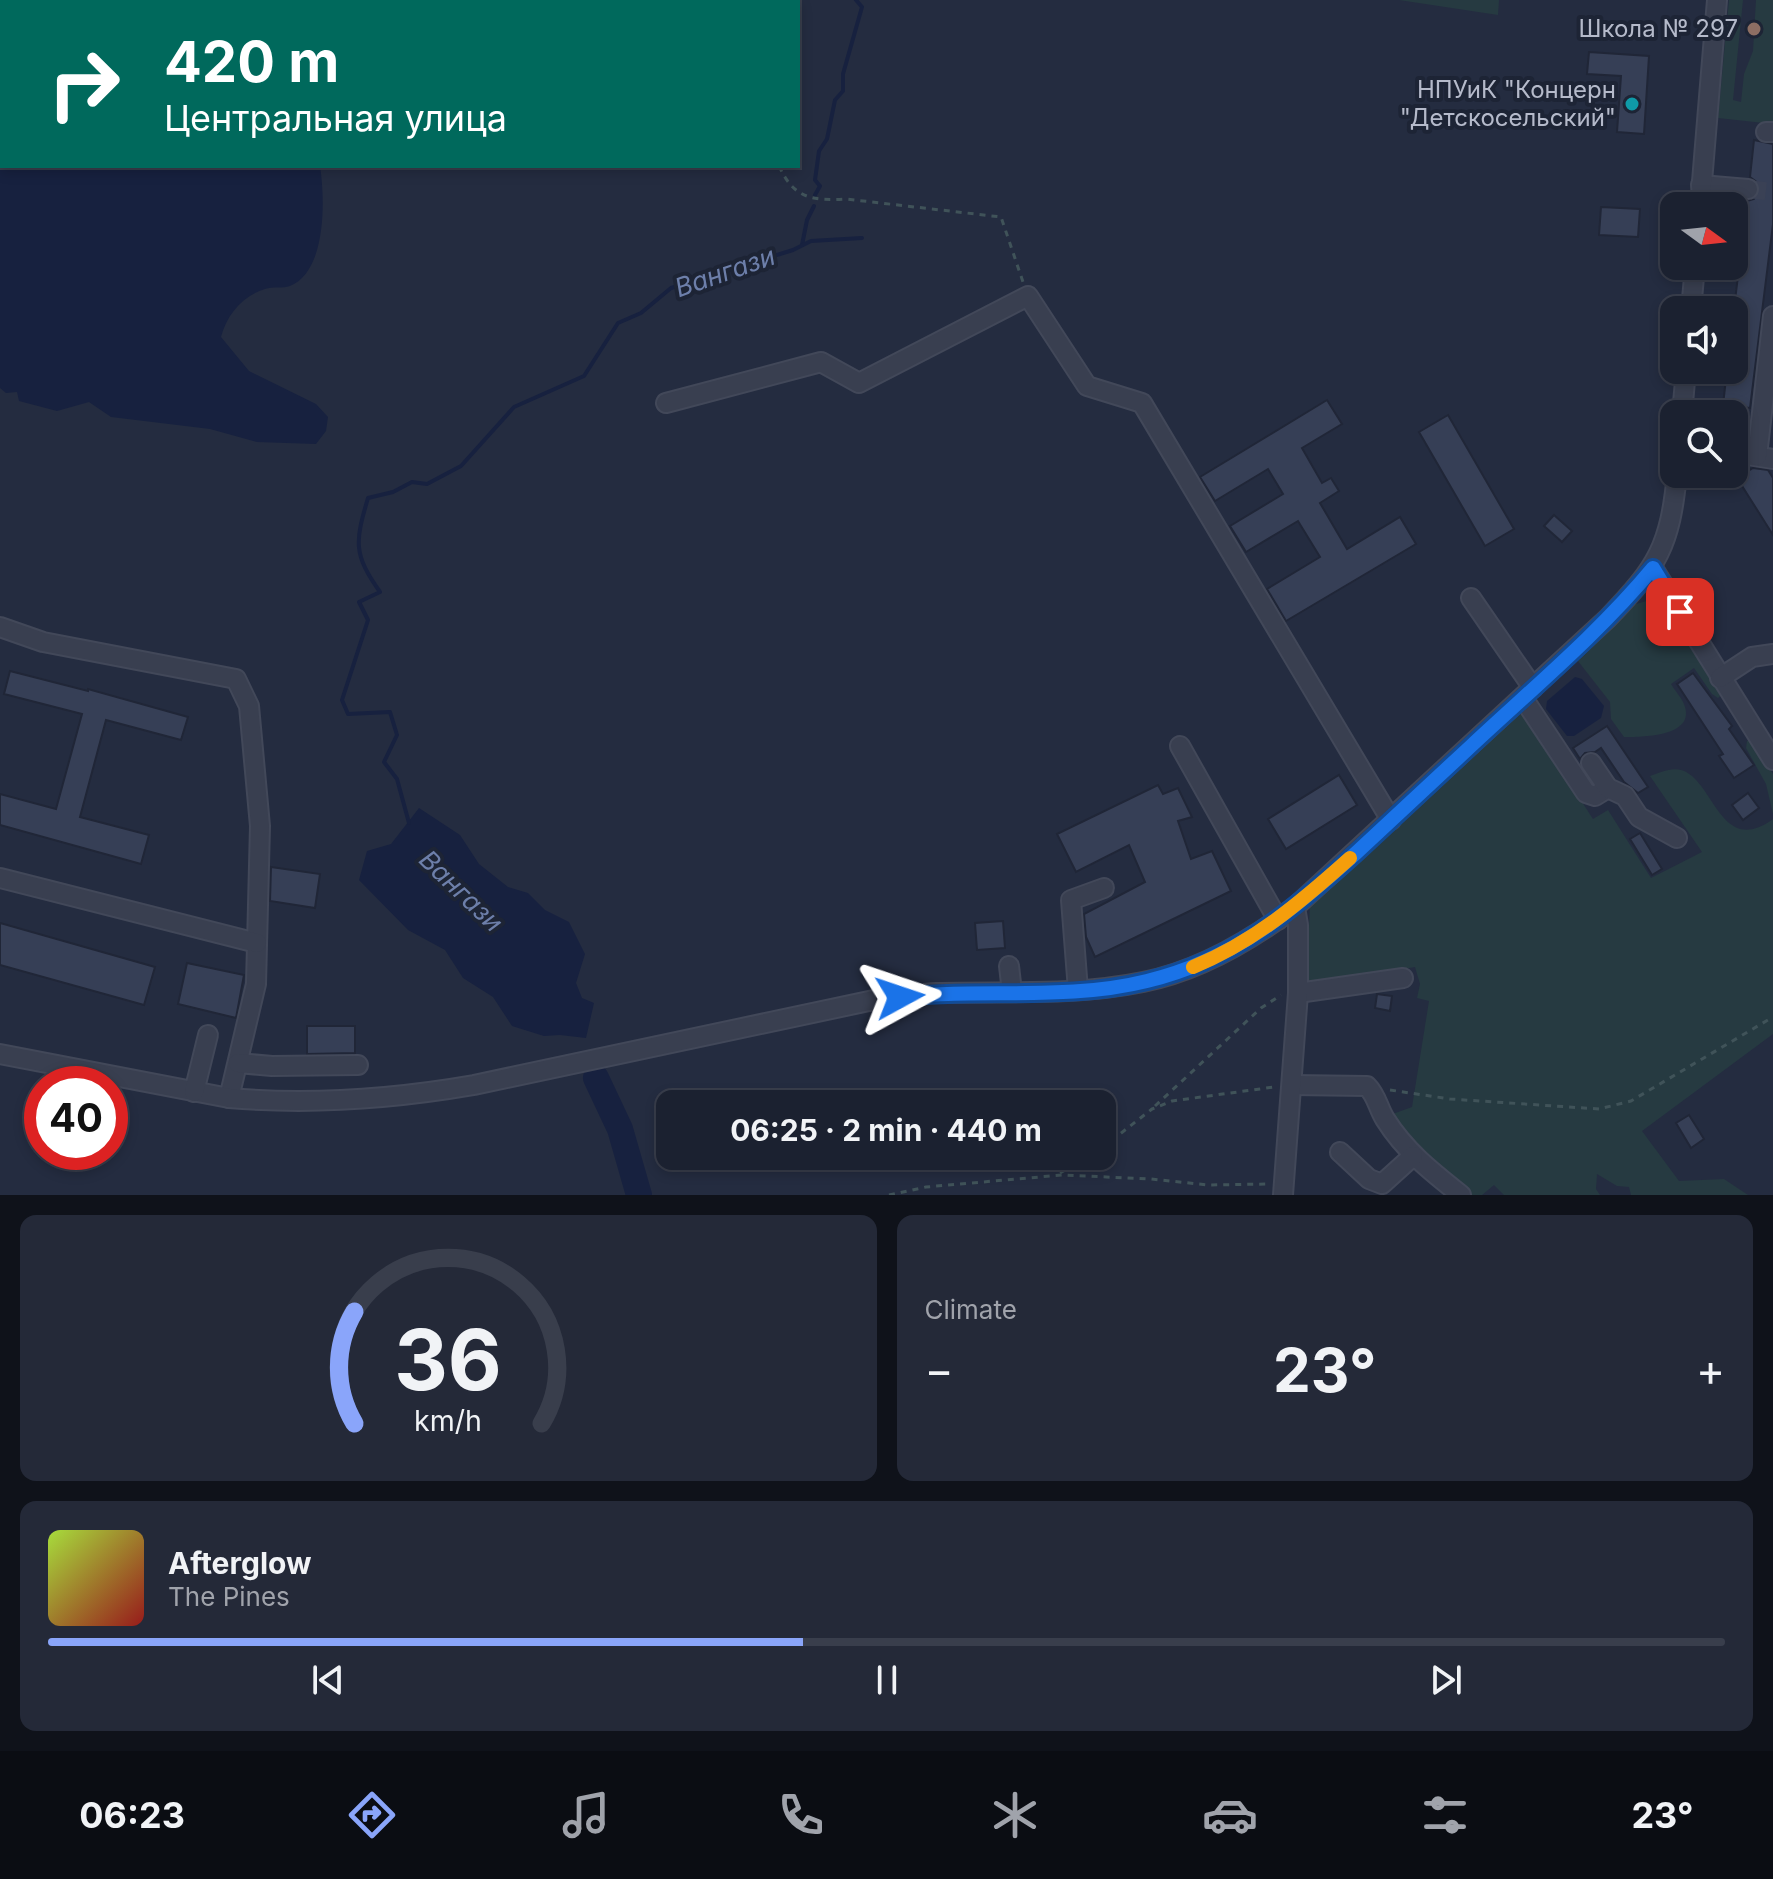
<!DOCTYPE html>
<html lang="en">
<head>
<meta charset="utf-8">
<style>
	body { margin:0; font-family:Inter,sans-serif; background:#242938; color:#f1f3f6; height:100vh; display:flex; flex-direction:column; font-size:30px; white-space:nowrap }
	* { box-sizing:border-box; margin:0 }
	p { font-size:26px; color:#a0a3ab }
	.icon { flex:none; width:44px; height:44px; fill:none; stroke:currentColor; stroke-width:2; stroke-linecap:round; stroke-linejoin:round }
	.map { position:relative; height:1195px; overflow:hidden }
	.drawer { display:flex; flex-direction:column; gap:20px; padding:20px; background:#0f121a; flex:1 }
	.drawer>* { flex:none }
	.top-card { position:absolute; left:0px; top:0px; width:800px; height:168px; box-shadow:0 4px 12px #0003,0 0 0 2px #393e4c; background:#00695c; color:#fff; overflow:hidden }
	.needle { width:52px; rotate:105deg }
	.buttons { position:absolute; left:1660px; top:192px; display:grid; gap:16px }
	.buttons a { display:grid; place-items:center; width:88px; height:88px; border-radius:16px; background:#1b2130; box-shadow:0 4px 12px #0003,0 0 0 2px #393e4c; font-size:40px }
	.speed { position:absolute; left:24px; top:1066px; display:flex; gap:16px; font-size:40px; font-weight:700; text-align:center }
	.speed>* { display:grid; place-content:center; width:104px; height:104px; border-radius:50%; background:#1b2130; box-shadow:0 4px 12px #0003,0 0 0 2px #393e4c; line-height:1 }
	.speed .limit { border:12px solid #d22; background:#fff; color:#111 }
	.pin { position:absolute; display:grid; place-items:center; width:68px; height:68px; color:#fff; margin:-34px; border-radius:16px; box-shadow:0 4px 12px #0006 }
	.me { position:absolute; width:88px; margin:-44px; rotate:85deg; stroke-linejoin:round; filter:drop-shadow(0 0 6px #0008) }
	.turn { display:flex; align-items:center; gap:28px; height:168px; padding:0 32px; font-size:36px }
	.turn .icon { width:104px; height:104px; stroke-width:2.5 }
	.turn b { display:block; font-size:56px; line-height:68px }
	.big { font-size:60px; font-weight:700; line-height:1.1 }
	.drawer .card { flex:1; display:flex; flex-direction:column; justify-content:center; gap:12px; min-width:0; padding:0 28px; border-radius:16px; background:#242938 }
	.drawer .dial { align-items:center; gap:0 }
	.dial svg { height:208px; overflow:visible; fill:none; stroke:#393e4c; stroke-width:7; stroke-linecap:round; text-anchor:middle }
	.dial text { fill:#f1f3f6; stroke:none }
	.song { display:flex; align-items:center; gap:24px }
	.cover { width:96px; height:96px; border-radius:12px; background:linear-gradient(135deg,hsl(80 70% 55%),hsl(0 70% 35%)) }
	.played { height:8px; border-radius:4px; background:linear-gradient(90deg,#8aa5fa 45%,#393e4c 45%) }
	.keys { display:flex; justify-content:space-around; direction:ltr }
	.heat { display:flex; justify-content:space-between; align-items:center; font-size:44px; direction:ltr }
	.drawer .tiles { flex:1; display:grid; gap:20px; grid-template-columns:1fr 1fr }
	.card:last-child { grid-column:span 2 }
	.trip { position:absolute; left:656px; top:1090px; width:460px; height:80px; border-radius:16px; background:#1b2130; box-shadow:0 4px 12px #0003,0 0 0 2px #393e4c; font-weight:700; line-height:80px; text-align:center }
	.tabs { display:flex; height:128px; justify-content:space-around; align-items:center; background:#0b0d13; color:#a0a3ab }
	.tabs .icon { width:56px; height:56px }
	.tabs .active { color:#8aa5fa }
	.tabs b { font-size:36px; color:#f1f3f6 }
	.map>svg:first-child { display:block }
	.green { fill:#263a41 }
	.water { fill:#17213f }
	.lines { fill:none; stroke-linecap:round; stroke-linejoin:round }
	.stream { stroke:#17213f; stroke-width:4 }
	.river { stroke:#17213f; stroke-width:26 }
	.building { fill:#363f56; stroke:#202637; stroke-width:2 }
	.minor-tunnel { stroke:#3a4155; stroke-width:18; stroke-dasharray:18 9; stroke-linecap:butt }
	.minor-casing { stroke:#424859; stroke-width:22 }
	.path { stroke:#405359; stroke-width:3; stroke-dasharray:6 6; stroke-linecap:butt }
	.minor { stroke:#393f50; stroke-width:18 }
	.route-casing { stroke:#114b97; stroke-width:20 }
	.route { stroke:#1a73e8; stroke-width:14 }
	.slow { stroke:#f59e0b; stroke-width:14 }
	.education-dot { fill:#8d6e63; stroke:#1d2435; stroke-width:3 }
	.culture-dot { fill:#0f9aa8; stroke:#1d2435; stroke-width:3 }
	.labels { text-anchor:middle; stroke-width:8; stroke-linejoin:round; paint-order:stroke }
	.poi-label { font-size:24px; fill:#b5baca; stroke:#1d2435; text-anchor:end }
	.water-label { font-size:26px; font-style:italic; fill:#6d7faa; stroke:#1d2435 }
</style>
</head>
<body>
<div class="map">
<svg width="1773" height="1195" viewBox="0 0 1773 1195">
	<rect width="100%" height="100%" fill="#242c40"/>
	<g class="green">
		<path d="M1399,0H1499L1498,15Z"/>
		<path d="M1729,0H1743L1733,100L1741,102L1744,74L1753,51L1756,0H1773V124L1718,118Z"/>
		<path d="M1650,600L1660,602L1670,612L1721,695L1718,698L1712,694L1694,668L1671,684C1675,691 1683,699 1685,707C1694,737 1641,737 1624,737L1611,719L1610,702L1578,661L1636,604Z"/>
		<path d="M1522,709L1593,819L1608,810L1651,878L1702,852L1650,776C1659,773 1671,767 1681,770C1714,779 1720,858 1773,819V1034L1642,1131L1679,1181L1724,1179L1748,1195H1631L1629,1187L1617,1186L1597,1174L1596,1189L1600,1195H1504L1494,1185L1482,1195H1472L1418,1153L1390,1115L1412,1107L1429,1001L1417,998L1420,984L1415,967L1311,985L1307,980L1310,903Z"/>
		<path d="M1747,741H1751L1773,774V814L1766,784L1746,748Z"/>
	</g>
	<g class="water">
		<path d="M0,0L84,2H2V166H320C325,198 327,271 290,286C283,289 273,286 265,289C242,296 227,315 221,337L249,371L316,404L328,417L326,431L316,444L257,442L210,429L111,417L89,402L57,411L19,401L17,392L6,393L0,388Z"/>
		<path d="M1575,677L1582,679L1604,706L1601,718L1574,736H1567L1546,709L1547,701Z"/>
		<path d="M419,808L460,835L479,864L508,887L528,893L545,910L569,922L585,954L576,983L582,998L594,1003L586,1038L560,1035L544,1036L512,1026L493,997L463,978L445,950L408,930L359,880L367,851L391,844Z"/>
	</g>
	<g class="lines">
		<g class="stream">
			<path d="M815,195L820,186L815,180L819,151L827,139L835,100L843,91V74L862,7L856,0"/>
			<path d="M802,245L807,220L814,206"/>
			<path d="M409,823L397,779L384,762L397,735L390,712L348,714L342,700L368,620L359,602L380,592C353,554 355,542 368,498L393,492L412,482L427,484L461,466L514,407L584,376L618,323L641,313L671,288L793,250L811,241L862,238"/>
		</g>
		<path class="river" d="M596,1078L620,1129L639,1195"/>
	</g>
	<g class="building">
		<path d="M1589,52L1649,56L1644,134L1617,132L1621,76L1587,74Z"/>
		<path d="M1754,140L1773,144V224L1750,408L1723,405L1727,370H1734V309L1747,201L1754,199L1760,191L1758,183L1750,177Z"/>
		<path d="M1601,207L1640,209L1638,237L1599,235Z"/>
		<path d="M1327,400L1342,424L1302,448L1322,483L1331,478L1339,491L1320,503L1347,549L1400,517L1416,544L1286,621L1267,589L1320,557L1298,521L1246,552L1230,526L1283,494L1268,469L1215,501L1200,477Z"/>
		<path d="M1448,415L1514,529L1485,546L1419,432Z"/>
		<path d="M1753,468L1768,470L1773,478V535L1737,478Z"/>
		<path d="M1554,515L1572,531L1562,542L1544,526Z"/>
		<path d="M10,671L88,691V689L188,717L181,740L106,720L80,817L149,835L141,864L0,825V794L56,809L82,714L4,694Z"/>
		<path d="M1693,673L1732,726L1729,729L1754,765L1734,778L1719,756L1723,754L1677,684Z"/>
		<path d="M1607,726L1648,787L1638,793L1624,782L1601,748L1595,752L1585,753L1580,759L1573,748Z"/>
		<path d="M1339,775L1357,805L1286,849L1268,819Z"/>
		<path d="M1158,785L1163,794L1178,788L1192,817L1178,821L1191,859L1212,851L1231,891L1095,957L1086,937L1084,914L1145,882L1129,845L1076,872L1057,834Z"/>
		<path d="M1748,793L1759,808L1743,820L1732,805Z"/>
		<path d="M1640,833L1662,869L1652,875L1630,839Z"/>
		<path d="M271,867L320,874L315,908L270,901Z"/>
		<path d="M1003,921L1005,948L977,950L975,923Z"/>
		<path d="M0,923L155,967L144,1005L0,965Z"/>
		<path d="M187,963L244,975L236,1018L178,1004Z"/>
		<path d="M1377,994L1392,996L1390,1011L1375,1008Z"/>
		<path d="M307,1026H355V1053L307,1054Z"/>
		<path d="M1689,1115L1704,1139L1691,1148L1676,1123Z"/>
	</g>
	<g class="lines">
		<path class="minor-tunnel" d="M1748,189L1773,192"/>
		<g class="minor-casing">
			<g id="minor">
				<path d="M1766,132H1773"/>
				<path d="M1701,185L1748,189"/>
				<path d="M1700,206L1717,0"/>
				<path d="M1691,310L1695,266"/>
				<path d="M666,403L821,362L859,383L1028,296L1087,386L1142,403L1391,820"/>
				<path d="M1682,414L1686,370"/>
				<path d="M1734,453L1773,459"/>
				<path d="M1757,456L1773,316"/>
				<path d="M1653,568L1773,760"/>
				<path d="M1471,598L1533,688"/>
				<path d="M0,627L43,642L236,679L249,706L260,826L256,984L229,1098"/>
				<path d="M1720,678L1752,657L1773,654"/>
				<path d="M1523,698L1586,793L1595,796L1608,788"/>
				<path d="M1180,746L1278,920"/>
				<path d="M1591,763L1608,788L1625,796L1639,817L1677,838"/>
				<path d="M0,878L257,943"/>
				<path d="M1009,966L1012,992"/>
				<path d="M1078,990L1071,900L1104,888"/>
				<path d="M1298,993L1403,978"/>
				<path d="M0,1054L229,1098C311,1105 393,1099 474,1085L869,1001C891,998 913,994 936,993C1005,991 1075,996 1143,982C1199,971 1250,941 1295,907L1608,618C1658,566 1670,546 1677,474"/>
				<path d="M238,1063L272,1066L358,1065"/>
				<path d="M1292,1085L1367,1086C1377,1096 1378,1108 1385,1119C1405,1151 1432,1172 1461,1195"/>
				<path d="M194,1092L208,1035"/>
				<path d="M1340,1152L1369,1179L1382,1184L1413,1156"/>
				<path d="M1283,1195L1298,993V925L1295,907"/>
			</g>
		</g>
		<g class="path">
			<path d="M779,166C794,199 813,201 846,199L1001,217L1023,282"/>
			<path d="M1390,1090L1450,1099L1599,1109L1631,1101L1773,1017"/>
			<path d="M1155,1106L1261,1008L1281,995"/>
			<path d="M1102,1148L1152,1109L1172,1101L1274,1087"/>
			<path d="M1060,1173L1089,1156"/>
			<path d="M889,1195L926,1187L1062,1175L1151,1179L1208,1185L1267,1184"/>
		</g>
		<use href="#minor" class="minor"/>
	</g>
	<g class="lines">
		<g class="route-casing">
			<path id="route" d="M900,997C982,988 1067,1001 1147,981C1234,960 1292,911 1356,853C1395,817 1433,781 1471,746C1533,688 1599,633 1653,568L1680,612"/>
		</g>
		<use href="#route" class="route"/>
		<path class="slow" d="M1193,967C1254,942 1301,902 1350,858"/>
	</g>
	<circle class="education-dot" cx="1754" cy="29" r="8"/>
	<circle class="culture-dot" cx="1632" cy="104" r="8"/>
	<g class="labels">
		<g class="poi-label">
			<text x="1738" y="37">Школа № 297</text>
			<text x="1616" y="98">НПУиК "Концерн<tspan x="1616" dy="28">"Детскосельский"</tspan></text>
		</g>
		<g class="water-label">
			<text transform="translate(725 272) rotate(-19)" y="9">Вангази</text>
			<text transform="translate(461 891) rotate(44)" y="9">Вангази</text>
		</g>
	</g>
</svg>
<div class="buttons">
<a><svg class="needle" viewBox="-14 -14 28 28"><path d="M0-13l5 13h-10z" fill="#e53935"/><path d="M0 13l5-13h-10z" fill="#a0a3ab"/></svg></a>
<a><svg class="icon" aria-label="sound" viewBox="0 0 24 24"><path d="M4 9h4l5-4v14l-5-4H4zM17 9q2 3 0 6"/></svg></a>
<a><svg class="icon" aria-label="search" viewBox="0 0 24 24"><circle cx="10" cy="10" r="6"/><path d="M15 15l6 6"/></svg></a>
</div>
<div class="speed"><div class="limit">40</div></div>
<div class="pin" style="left:1680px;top:612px;background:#d93025"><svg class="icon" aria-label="arrive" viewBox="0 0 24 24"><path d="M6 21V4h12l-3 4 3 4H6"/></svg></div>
<svg class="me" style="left:900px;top:997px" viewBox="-20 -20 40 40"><path d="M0-17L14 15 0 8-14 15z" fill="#1a73e8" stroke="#fff" stroke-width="4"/></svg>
<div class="trip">06:25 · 2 min · 440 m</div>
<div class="top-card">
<div class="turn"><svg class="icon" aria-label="right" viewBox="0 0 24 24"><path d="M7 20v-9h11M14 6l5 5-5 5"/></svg><div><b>420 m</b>Центральная улица</div></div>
</div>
</div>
<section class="drawer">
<div class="tiles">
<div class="card dial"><svg viewBox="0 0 100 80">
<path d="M14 69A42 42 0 1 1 86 69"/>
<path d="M14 69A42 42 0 0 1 14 26" stroke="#8aa5fa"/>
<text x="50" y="56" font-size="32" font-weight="700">36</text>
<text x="50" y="72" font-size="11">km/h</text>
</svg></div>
<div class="card"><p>Climate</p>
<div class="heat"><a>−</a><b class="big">23°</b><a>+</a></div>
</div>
<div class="card">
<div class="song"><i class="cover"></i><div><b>Afterglow</b><p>The Pines</p></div></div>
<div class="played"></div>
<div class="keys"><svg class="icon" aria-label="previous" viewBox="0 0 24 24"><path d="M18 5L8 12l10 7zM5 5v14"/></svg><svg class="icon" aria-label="pause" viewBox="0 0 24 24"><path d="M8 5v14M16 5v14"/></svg><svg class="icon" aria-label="next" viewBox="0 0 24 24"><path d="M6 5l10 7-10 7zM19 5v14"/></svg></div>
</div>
</div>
</section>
<nav class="tabs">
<b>06:23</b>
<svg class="icon active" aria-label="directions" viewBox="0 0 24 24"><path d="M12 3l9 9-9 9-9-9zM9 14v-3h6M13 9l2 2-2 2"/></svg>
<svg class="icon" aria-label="music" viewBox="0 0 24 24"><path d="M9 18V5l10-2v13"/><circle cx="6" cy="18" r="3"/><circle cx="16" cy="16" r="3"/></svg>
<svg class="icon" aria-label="phone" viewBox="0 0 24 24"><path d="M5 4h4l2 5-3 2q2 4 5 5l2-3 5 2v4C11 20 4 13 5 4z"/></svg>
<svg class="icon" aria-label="climate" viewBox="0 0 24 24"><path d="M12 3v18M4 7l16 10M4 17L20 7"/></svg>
<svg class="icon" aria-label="car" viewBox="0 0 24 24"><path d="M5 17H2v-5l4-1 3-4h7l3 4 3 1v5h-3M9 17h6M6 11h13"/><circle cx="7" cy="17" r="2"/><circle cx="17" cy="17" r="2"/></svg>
<svg class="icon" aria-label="filters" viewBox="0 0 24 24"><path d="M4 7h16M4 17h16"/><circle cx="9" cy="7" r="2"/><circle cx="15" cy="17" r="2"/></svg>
<b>23°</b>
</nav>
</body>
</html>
